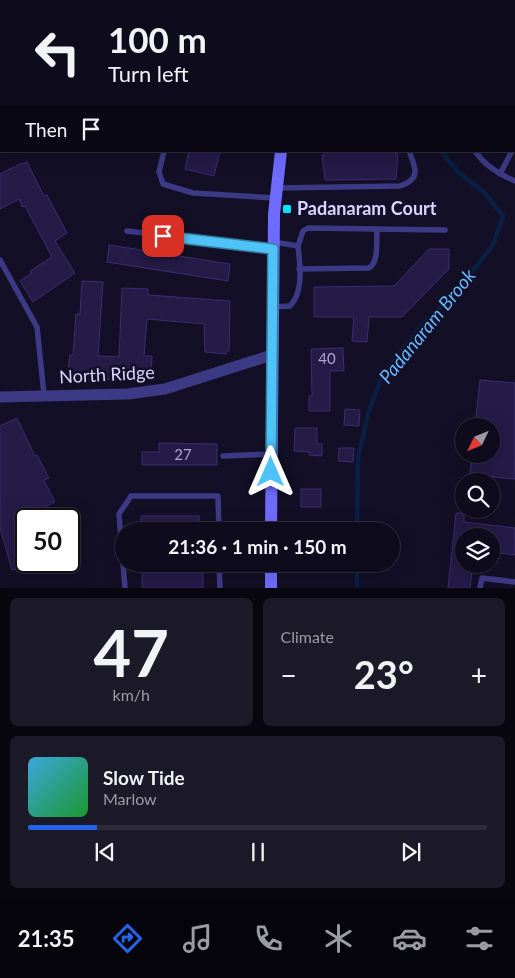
<!DOCTYPE html>
<html lang="en">
<head>
<meta charset="utf-8">
<style>
	body { margin:0; font-family:Lato,sans-serif; background:#1c1929; color:#f1f3f6; height:100vh; display:flex; flex-direction:column; font-size:19px; white-space:nowrap }
	* { box-sizing:border-box; margin:0 }
	p { font-size:16px; color:#9b9ba3 }
	.icon { flex:none; width:28px; height:28px; fill:none; stroke:currentColor; stroke-width:2; stroke-linecap:round; stroke-linejoin:round }
	.map { position:relative; height:588px; overflow:hidden }
	.panel { display:flex; flex-direction:column; gap:10px; padding:10px; background:#08060f; flex:1 }
	.panel>* { flex:none }
	.hud { position:absolute; left:0px; top:0px; width:515px; height:152px; box-shadow:0 5px 20px #0002,0 0 0 1px #2e2b3b; background:#0e0b1c; color:#f1f3f6; overflow:hidden }
	.needle { width:32px; rotate:227deg }
	.fabs { position:absolute; left:455px; top:418px; display:grid; gap:10px }
	.fabs a { display:grid; place-items:center; width:45px; height:45px; border-radius:50%; background:#0e0b1c; box-shadow:0 5px 20px #0002,0 0 0 1px #2e2b3b; font-size:25px }
	.speed { position:absolute; left:15px; top:508px; display:flex; gap:10px; font-size:25px; font-weight:700; text-align:center }
	.speed>* { display:grid; place-content:center; width:65px; height:65px; border-radius:50%; background:#0e0b1c; box-shadow:0 5px 20px #0002,0 0 0 1px #2e2b3b; line-height:1 }
	.speed .limit { border:2px solid #111; border-radius:8px; background:#fff; color:#111 }
	.pin { position:absolute; display:grid; place-items:center; width:42px; height:42px; color:#fff; margin:-21px; border-radius:10px; box-shadow:0 2px 8px #0006 }
	.me { position:absolute; width:55px; margin:-28px; rotate:0deg; stroke-linejoin:round; filter:drop-shadow(0 0 4px #0008) }
	.turn { display:flex; align-items:center; gap:18px; height:105px; padding:0 25px; font-size:22px }
	.turn .icon { width:65px; height:65px; stroke-width:2.5 }
	.turn b { display:block; font-size:35px; line-height:42px }
	.then { display:flex; align-items:center; height:48px; padding:0 25px; background:#0003; gap:10px; font-size:19px }
	.big { font-size:38px; font-weight:700; line-height:1.1 }
	.panel .card { flex:1; display:flex; flex-direction:column; justify-content:center; gap:8px; min-width:0; padding:0 18px; border-radius:8px; background:#1c1929 }
	.panel .dial { align-items:center; gap:0 }
	.dial b { font-size:65px; line-height:1 }
	.song { display:flex; align-items:center; gap:15px }
	.cover { width:60px; height:60px; border-radius:8px; background:linear-gradient(135deg,hsl(200 70% 55%),hsl(130 70% 35%)) }
	.played { height:5px; border-radius:2px; background:linear-gradient(90deg,#2563eb 15%,#2e2b3b 15%) }
	.keys { display:flex; justify-content:space-around; direction:ltr }
	.heat { display:flex; justify-content:space-between; align-items:center; font-size:28px; direction:ltr }
	.panel .tiles { flex:1; display:grid; gap:10px; grid-template-columns:1fr 1fr }
	.card:last-child { grid-column:span 2 }
	.trip { position:absolute; left:115px; top:522px; width:285px; height:50px; border-radius:25px; background:#0e0b1c; box-shadow:0 5px 20px #0002,0 0 0 1px #2e2b3b; font-weight:700; line-height:50px; text-align:center }
	.dock { display:flex; height:80px; justify-content:space-around; align-items:center; background:#06040b; color:#9b9ba3 }
	.dock .icon { width:35px; height:35px }
	.dock .on { color:#2563eb }
	.dock b { font-size:22px; color:#f1f3f6 }
	.map>svg:first-child { display:block }
	.lines { fill:none; stroke-linecap:round; stroke-linejoin:round }
	.stream { stroke:#0a1f44; stroke-width:4.5 }
	.building { fill:#241b47; stroke:#3b2d73 }
	.lane { stroke:#3d3a85; stroke-width:5.5 }
	.street { stroke:#3d3a85; stroke-width:11 }
	.secondary { stroke:#6f6bff; stroke-width:12 }
	.route-casing { stroke:#337fa1; stroke-width:12 }
	.route { stroke:#4fc3f7; stroke-width:9 }
	.poi-dot { fill:#00e5ff; stroke:#130f26; stroke-width:2 }
	.labels { text-anchor:middle; stroke-width:5; stroke-linejoin:round; paint-order:stroke }
	.number-label { font-size:15px; fill:#aca6d1 }
	.poi-label { font-size:18px; font-weight:bold; fill:#d9d4ff; stroke:#130f26; text-anchor:start }
	.street-label { font-size:18px; fill:#d9d4ff; stroke:#130f26 }
	.water-label { font-size:19px; font-style:italic; fill:#62b6ff; stroke:#130f26 }
</style>
</head>
<body>
<div class="map">
<svg width="515" height="588" viewBox="0 0 515 588">
	<rect width="100%" height="100%" fill="#130f26"/>
	<g class="lines">
		<g class="stream">
			<path d="M405,1L406,0"/>
			<path d="M357,531L358,458L369,410L382,376L424,323L453,296L493,245L503,216L485,193L459,173L441,151"/>
			<path d="M357,564V588"/>
		</g>
	</g>
	<g class="building">
		<path d="M189,151H220L214,176L185,169Z"/>
		<path d="M324,151H396V154H398L396,179L325,180L322,155L324,156Z"/>
		<path d="M27,162L44,196L47,195L67,233L55,241L75,273L33,302L20,281L32,273L30,271L52,257L25,206L22,207L19,199L0,209V174L22,163L23,164Z"/>
		<path d="M109,245L230,264L228,281L107,262Z"/>
		<path d="M429,249H449V269L402,317H369L367,342L352,341L354,317H314V287L394,286Z"/>
		<path d="M82,281L103,282L98,356L119,357L122,288L148,289V295L230,301L229,351H226V354L205,352L204,324L147,319L144,356H152L151,380L107,379V382L70,379V377L68,376L69,361L70,355H73L76,314H80Z"/>
		<path d="M343,348L344,371H330V411H309V396H312L311,349Z"/>
		<path d="M480,380L515,383V479L470,475L472,454H491V426H475Z"/>
		<path d="M345,409L360,410L359,426L344,425Z"/>
		<path d="M17,418L35,456L37,455L49,478L44,480L55,502L22,518L26,531V566L12,570L0,528V426Z"/>
		<path d="M295,428H317V444H322V456L309,455V452L294,451Z"/>
		<path d="M159,443L217,444V465H142V452H159Z"/>
		<path d="M339,448H354L353,462L338,461Z"/>
		<rect x="301" y="489" width="20" height="18"/>
		<path d="M456,513H464V522L515,528V555L491,552V536H464V564H473L470,588H448Z"/>
		<rect x="141" y="516" width="58" height="15"/>
		<path d="M142,564H199V573H203V588H142Z"/>
	</g>
	<g class="lines">
		<g class="lane">
			<path d="M501,0L502,1"/>
			<path d="M30,1L31,0"/>
			<path d="M0,4L1,5"/>
			<path d="M0,33L1,31"/>
			<path d="M164,151L159,172L163,184L193,193L276,198"/>
			<path d="M475,151C484,165 501,175 515,181"/>
			<path d="M500,174L512,151"/>
			<path d="M277,188L400,186C421,179 416,168 409,151"/>
			<path d="M375,229L445,230"/>
			<path d="M127,231L273,249"/>
			<path d="M298,246L303,231L308,228L375,229L377,232C376,243 379,262 369,268L299,269"/>
			<path d="M0,260L37,327L44,395"/>
			<path d="M272,307L290,306C304,292 300,265 298,246L274,242"/>
			<path d="M223,456L271,454"/>
			<path d="M219,564L220,588"/>
			<path d="M125,588L119,514L131,496H218L219,531"/>
			<path d="M480,588L482,578L515,582"/>
		</g>
		<path class="street" d="M0,397L128,394L165,389L272,355"/>
		<g class="secondary">
			<path d="M310,1V0"/>
			<path d="M271,531L274,214L281,151"/>
			<path d="M271,588V564"/>
		</g>
	</g>
	<g class="lines">
		<g class="route-casing">
			<path id="route" d="M163,236L273,249L271,472"/>
		</g>
		<use href="#route" class="route"/>
	</g>
	<rect class="poi-dot" x="282" y="204" width="10" height="10" rx="2.5"/>
	<g class="labels">
		<g class="number-label">
			<text x="327" y="364">40</text>
			<text x="183" y="460">27</text>
		</g>
		<g class="poi-label">
			<text x="297" y="215">Padanaram Court</text>
		</g>
		<g class="street-label">
			<text transform="translate(107 375) rotate(-3)" y="6">North Ridge</text>
		</g>
		<g class="water-label">
			<text transform="translate(427 326) rotate(-51)" y="7">Padanaram Brook</text>
		</g>
	</g>
</svg>
<div class="fabs">
<a><svg class="needle" viewBox="-14 -14 28 28"><path d="M0-13l5 13h-10z" fill="#e53935"/><path d="M0 13l5-13h-10z" fill="#9b9ba3"/></svg></a>
<a><svg class="icon" aria-label="search" viewBox="0 0 24 24"><circle cx="10" cy="10" r="6"/><path d="M15 15l6 6"/></svg></a>
<a><svg class="icon" aria-label="layers" viewBox="0 0 24 24"><path d="M12 4l9 5-9 5-9-5zM3 14l9 5 9-5"/></svg></a>
</div>
<div class="speed"><div class="limit">50</div></div>
<div class="pin" style="left:163px;top:236px;background:#d93025"><svg class="icon" aria-label="arrive" viewBox="0 0 24 24"><path d="M6 21V4h12l-3 4 3 4H6"/></svg></div>
<svg class="me" style="left:271px;top:472px" viewBox="-20 -20 40 40"><path d="M0-17L14 15 0 8-14 15z" fill="#4fc3f7" stroke="#fff" stroke-width="4"/></svg>
<div class="trip">21:36 · 1 min · 150 m</div>
<div class="hud">
<div class="turn"><svg class="icon" aria-label="left" viewBox="0 0 24 24"><path d="M17 20v-9H6M10 6l-5 5 5 5"/></svg><div><b>100 m</b>Turn left</div></div>
<div class="then">Then<svg class="icon" aria-label="arrive" viewBox="0 0 24 24"><path d="M6 21V4h12l-3 4 3 4H6"/></svg></div>
</div>
</div>
<section class="panel">
<div class="tiles">
<div class="card dial"><b>47</b><p>km/h</p></div>
<div class="card"><p>Climate</p>
<div class="heat"><a>−</a><b class="big">23°</b><a>+</a></div>
</div>
<div class="card">
<div class="song"><i class="cover"></i><div><b>Slow Tide</b><p>Marlow</p></div></div>
<div class="played"></div>
<div class="keys"><svg class="icon" aria-label="previous" viewBox="0 0 24 24"><path d="M18 5L8 12l10 7zM5 5v14"/></svg><svg class="icon" aria-label="pause" viewBox="0 0 24 24"><path d="M8 5v14M16 5v14"/></svg><svg class="icon" aria-label="next" viewBox="0 0 24 24"><path d="M6 5l10 7-10 7zM19 5v14"/></svg></div>
</div>
</div>
</section>
<nav class="dock">
<b>21:35</b>
<svg class="icon on" aria-label="directions" viewBox="0 0 24 24"><path d="M12 3l9 9-9 9-9-9zM9 14v-3h6M13 9l2 2-2 2"/></svg>
<svg class="icon" aria-label="music" viewBox="0 0 24 24"><path d="M9 18V5l10-2v13"/><circle cx="6" cy="18" r="3"/><circle cx="16" cy="16" r="3"/></svg>
<svg class="icon" aria-label="phone" viewBox="0 0 24 24"><path d="M5 4h4l2 5-3 2q2 4 5 5l2-3 5 2v4C11 20 4 13 5 4z"/></svg>
<svg class="icon" aria-label="climate" viewBox="0 0 24 24"><path d="M12 3v18M4 7l16 10M4 17L20 7"/></svg>
<svg class="icon" aria-label="car" viewBox="0 0 24 24"><path d="M5 17H2v-5l4-1 3-4h7l3 4 3 1v5h-3M9 17h6M6 11h13"/><circle cx="7" cy="17" r="2"/><circle cx="17" cy="17" r="2"/></svg>
<svg class="icon" aria-label="filters" viewBox="0 0 24 24"><path d="M4 7h16M4 17h16"/><circle cx="9" cy="7" r="2"/><circle cx="15" cy="17" r="2"/></svg>
</nav>
</body>
</html>
